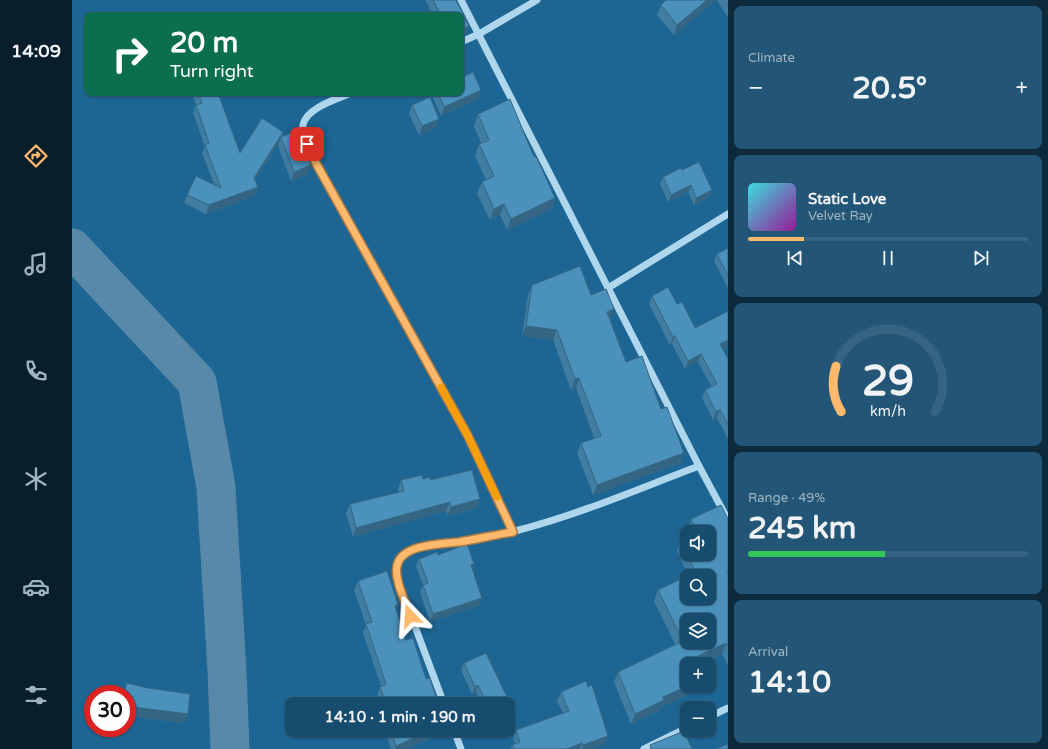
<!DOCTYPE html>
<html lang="en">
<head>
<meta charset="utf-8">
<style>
	body { margin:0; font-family:"Varela Round",sans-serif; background:#235676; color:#f1f3f6; height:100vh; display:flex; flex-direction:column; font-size:15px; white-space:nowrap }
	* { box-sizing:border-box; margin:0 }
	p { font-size:13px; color:#9eb4c2 }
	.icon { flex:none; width:22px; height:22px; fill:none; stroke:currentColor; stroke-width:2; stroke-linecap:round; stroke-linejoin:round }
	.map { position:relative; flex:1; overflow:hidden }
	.drawer { display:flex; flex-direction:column; gap:6px; padding:6px; background:#0c2a3c; width:320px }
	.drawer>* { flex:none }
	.guide { position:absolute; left:12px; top:12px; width:380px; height:84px; border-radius:8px; box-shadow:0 1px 3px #0004,0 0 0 1px #356381; background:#0b6e4f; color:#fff; overflow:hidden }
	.buttons { position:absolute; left:608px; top:525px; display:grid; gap:8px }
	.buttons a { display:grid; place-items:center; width:36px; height:36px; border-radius:8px; background:#164c6e; box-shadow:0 1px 3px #0004,0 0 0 1px #356381; font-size:20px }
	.speed { position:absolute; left:12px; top:685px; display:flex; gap:8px; font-size:20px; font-weight:700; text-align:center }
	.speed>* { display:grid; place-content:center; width:52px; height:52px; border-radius:50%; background:#164c6e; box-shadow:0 1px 3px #0004,0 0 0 1px #356381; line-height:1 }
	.speed .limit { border:6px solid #d22; background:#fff; color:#111 }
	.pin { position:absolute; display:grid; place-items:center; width:34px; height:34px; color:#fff; margin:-17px; border-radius:8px; box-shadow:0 2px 6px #0006 }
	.me { position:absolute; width:44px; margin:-22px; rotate:340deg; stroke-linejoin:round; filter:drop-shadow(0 0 3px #0008) }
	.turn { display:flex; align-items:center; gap:14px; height:84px; padding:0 20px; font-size:18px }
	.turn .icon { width:52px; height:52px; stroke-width:2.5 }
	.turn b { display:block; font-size:28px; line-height:34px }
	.big { font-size:30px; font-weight:700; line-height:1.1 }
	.drawer .widget { flex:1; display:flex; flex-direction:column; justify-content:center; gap:6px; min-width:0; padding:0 14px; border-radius:8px; background:#235676 }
	.drawer .dial { align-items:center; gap:0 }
	.dial svg { height:104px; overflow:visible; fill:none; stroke:#356381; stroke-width:7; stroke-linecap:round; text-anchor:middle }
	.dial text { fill:#f1f3f6; stroke:none }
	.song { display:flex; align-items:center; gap:12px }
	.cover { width:48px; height:48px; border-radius:6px; background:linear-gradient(135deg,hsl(180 70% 55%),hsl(300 70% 35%)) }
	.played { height:4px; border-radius:2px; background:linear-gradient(90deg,#feb96c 20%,#356381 20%) }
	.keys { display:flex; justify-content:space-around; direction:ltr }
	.heat { display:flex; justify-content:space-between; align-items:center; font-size:22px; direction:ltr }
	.charge { height:6px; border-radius:3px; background:linear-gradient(90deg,#34c759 49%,#356381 0) }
	.trip { position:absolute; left:213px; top:697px; width:230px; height:40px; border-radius:8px; background:#164c6e; box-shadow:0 1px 3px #0004,0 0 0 1px #356381; font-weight:700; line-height:40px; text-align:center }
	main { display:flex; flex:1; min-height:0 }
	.menu { display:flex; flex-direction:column; width:72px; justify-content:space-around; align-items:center; background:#091e2c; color:#9eb4c2 }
	.menu .icon { width:28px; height:28px }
	.menu .active { color:#feb96c }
	.menu b { font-size:18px; color:#f1f3f6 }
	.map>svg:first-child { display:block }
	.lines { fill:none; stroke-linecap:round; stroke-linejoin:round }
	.river { stroke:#5889a8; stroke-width:39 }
	.minor { stroke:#aed7ee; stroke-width:7 }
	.wall { fill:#407da1 }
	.shaded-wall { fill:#346683 }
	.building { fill:#4a91bb; stroke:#346683; fill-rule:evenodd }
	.route-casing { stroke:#a57846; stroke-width:10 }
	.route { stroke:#feb96c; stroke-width:7 }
	.slow { stroke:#f59e0b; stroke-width:7 }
</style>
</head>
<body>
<main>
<nav class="menu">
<b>14:09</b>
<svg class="icon active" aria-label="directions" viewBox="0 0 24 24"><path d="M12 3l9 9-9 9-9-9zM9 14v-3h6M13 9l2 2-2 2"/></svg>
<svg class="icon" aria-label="music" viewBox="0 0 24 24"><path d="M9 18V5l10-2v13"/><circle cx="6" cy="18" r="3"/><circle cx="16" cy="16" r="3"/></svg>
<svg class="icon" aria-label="phone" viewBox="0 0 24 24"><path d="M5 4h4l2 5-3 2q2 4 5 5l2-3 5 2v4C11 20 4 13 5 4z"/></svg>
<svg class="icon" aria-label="climate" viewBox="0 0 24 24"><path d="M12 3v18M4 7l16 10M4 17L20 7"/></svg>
<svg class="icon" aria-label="car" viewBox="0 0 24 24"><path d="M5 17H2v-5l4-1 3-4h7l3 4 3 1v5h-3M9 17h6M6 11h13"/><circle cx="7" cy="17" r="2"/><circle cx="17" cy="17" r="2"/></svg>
<svg class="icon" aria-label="filters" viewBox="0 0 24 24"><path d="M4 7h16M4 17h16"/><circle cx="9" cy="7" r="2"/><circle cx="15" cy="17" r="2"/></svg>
</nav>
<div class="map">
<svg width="656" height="749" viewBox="0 0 656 749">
	<rect width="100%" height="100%" fill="#1d6593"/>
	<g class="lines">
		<path class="river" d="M0,248L125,382L144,487L155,671L158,749"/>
		<g class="minor">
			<path d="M389,0L627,466L656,520"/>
			<path d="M389,42L407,34L465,0"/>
			<path d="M279,93C265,99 234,108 231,125C229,134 235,144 238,152L396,436L441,532"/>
			<path d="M536,288L656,214"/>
			<path d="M372,704L326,581C324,567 323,558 338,551C353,544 370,544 386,542C405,539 424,536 443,531C506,515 566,489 627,466"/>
			<path d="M637,717L656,708"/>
			<path d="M382,730L389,749"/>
			<path d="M572,749L615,728"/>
		</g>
	</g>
	<g class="wall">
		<path d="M353,0H384L397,26L394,34L389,37V15H361Z"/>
		<path d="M644,0L602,35L585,15L589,5Z"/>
		<path d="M645,0H656V18Z"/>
		<path d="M120,93H146L168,153L211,132L210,137L239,165L236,174L219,181L206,146L207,142L183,180L186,187L183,196L134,214L112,203L115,195L142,184L130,153L133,147L121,113L124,105Z"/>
		<path d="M363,93H389L406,99L369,116L361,98Z"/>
		<path d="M340,105L364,128L347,135L337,114Z"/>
		<path d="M406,114L462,157L483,198L479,209L435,230L428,215L418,220L405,194L410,182L414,180L403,156L407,144L409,143L402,126Z"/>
		<path d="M610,170L637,197L622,205L616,192L596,202L588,184L591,177Z"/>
		<path d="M656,248V288L642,261L645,254Z"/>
		<path d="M460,285L519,295L538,320L554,362L609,463L521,495L505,453L509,443L522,438L504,388L499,390L481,340L450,336L456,296Z"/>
		<path d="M580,296L605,304L623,328L656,311V346L651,349L656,359V439L645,418L641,420L630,398L633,390L639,386L626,362L613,369L600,344L598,345L577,304Z"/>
		<path d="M351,479L358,480L405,508L375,516L374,511L281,537L274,513L278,504L327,492L326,489L329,480Z"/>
		<path d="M619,519H656V666L650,654L628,664H615V686H625L623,691L590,707L588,710L559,724L542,682L546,672L603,644L582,601L586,590L605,581L606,578L615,573L605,551L609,540L637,532H617L616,530Z"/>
		<path d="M366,555L402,564L401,569L408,605L358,622L348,592L351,585L344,566L347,559Z"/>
		<path d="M286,581L324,610L334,640L354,679L366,704H307L305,696L308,687L309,686L291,633L294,625L282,590Z"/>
		<path d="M392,663L435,697L432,704H409L404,692L400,694L389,670Z"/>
		<path d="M55,683L112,723L56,716L57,711H55V694H51Z"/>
		<path d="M489,692L536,736L533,744L521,749H439L440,745L443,744L441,739L444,730L491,713L485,701Z"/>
		<path d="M313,730H371L369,733L335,749H319Z"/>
	</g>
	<g class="shaded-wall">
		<path d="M635,0H644L602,35L605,25Z"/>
		<path d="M397,26L394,34L389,37V30Z"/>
		<path d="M409,90L406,99L369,116L372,107Z"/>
		<path d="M367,119L364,128L347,135L350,126Z"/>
		<path d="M211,132L207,142L179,186L182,178Z"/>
		<path d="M239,165L236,174L219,181L222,172Z"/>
		<path d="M619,185L616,192L596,202L599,195Z"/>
		<path d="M186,187L183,196L134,214L137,205Z"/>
		<path d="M640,190L637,197L622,205L624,198Z"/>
		<path d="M483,198L479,209L435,230L439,219Z"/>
		<path d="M432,204L428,215L418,220L422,209Z"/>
		<path d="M542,309L538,320L535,312Z"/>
		<path d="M454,326L485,330L481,340L450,336Z"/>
		<path d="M603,336L600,344L598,345L601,337Z"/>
		<path d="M656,340V346L646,352L648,344Z"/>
		<path d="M629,354L626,362L613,369L616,361Z"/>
		<path d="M507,378L504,388L499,390L503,379Z"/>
		<path d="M648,409L645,418L641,420L644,412Z"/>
		<path d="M612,453L609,463L521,495L525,485Z"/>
		<path d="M408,499L405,508L375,516L379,507Z"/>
		<path d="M378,502L374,511L281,537L284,528Z"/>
		<path d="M402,564L400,571L399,565Z"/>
		<path d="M410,598L408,605L358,622L361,614Z"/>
		<path d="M326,604L323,613V606Z"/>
		<path d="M654,643L650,654L628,664H616L617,660Z"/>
		<path d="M406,685L404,692L400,694L403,687Z"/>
		<path d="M616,686H625L623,691L590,707L588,710L559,724L563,714L591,697Z"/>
		<path d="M435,697L432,704H420Z"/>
		<path d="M60,707L116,714L112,723L56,716Z"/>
		<path d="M360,730H371L369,733L335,749H323L324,746Z"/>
		<path d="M536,736L533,744L521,749H510L511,745Z"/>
		<path d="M510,743L508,749H495Z"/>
	</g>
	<g class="building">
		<path d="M361,0H384L397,26L389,30V15H369Z"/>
		<path d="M594,0H635L605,25L589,5Z"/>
		<path d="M401,72L409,90L372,107L366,93H389V78Z"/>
		<path d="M126,93H146L168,153L190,118L211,132L182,178L186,187L137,205L115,195L124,176L149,188L133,145L137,143L124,105L130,103Z"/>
		<path d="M358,97L367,119L350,126L340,105Z"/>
		<path d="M438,99L462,157L464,156L483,198L439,219L432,204L422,209L410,182L422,176L407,144L417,140L406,114Z"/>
		<path d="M226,130L239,165L222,172L209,137Z"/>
		<path d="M627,162L640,190L624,198L619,185L599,195L591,177L609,168L610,170Z"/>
		<path d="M656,248V276L645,254Z"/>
		<path d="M508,266L519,295L534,289L542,309L535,312L554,362L570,356L589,409L595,407L612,453L525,485L509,443L529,436L507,378L503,379L485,330L454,326L460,285Z"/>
		<path d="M596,287L605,304L610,302L623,328L656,311V340L648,344L656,359V425L648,409L644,412L633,390L645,384L629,354L616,361L603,336L601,337L580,296Z"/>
		<path d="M400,470L408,499L379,507L378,502L284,528L278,504L332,491L329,480L350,475L351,479L358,477V480Z"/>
		<path d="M649,505L656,519V572H655L656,574V647L654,643L617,660L619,664H615V686H616L591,697L592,700L563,714L546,672L611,641L586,590L607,580L606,578L623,570L615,554H637V532H625L619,519ZM615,576H637V598H615ZM615,620H637V642H615Z"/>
		<path d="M615,538V553L609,540Z"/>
		<path d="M395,544L402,564L399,565L410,598L361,614L351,585L356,583L347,559L365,552L366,555Z"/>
		<path d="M315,571L326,604L323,606L334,640L341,638L354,679L358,678L366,704H314L308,687L314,684L294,624L300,622L286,581Z"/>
		<path d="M414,653L435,697L420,704H415L406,685L403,687L392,663Z"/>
		<path d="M514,681L516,687L520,685L536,736L511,745L510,743L495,749H442L440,745L448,742L444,730L497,711L489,692Z"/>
		<path d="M55,683L76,688L118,694L116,714L60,707L61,702L55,701V694H52Z"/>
		<path d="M319,730H360L324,746Z"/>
		<path d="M612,731L620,749H578H579L578,745Z"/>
		<path d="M656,744V749H643Z"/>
	</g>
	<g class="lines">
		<g class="route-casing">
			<path id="route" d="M235,144L245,165L396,436L441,532C423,535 405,539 387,542C369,544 329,544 325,566C322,580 334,602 338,616"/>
		</g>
		<use href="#route" class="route"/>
		<path class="slow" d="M369,387L396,436L425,497"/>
	</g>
</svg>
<div class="buttons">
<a><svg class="icon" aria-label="sound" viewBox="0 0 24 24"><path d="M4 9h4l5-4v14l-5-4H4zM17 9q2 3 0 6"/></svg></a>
<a><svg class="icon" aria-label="search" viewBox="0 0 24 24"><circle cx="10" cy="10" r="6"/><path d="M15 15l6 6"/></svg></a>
<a><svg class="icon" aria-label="layers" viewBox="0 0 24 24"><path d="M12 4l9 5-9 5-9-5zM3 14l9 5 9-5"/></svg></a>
<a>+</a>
<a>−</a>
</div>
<div class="speed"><div class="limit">30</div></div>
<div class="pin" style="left:235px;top:144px;background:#d93025"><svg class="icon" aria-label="arrive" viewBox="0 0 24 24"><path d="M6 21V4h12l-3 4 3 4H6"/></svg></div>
<svg class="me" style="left:338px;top:616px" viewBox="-20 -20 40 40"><path d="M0-17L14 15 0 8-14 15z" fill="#feb96c" stroke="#fff" stroke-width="4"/></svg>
<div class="trip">14:10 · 1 min · 190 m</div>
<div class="guide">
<div class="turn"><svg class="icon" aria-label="right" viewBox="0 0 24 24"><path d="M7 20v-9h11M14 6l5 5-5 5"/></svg><div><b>20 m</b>Turn right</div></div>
</div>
</div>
<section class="drawer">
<div class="widget"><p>Climate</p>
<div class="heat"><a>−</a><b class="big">20.5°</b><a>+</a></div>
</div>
<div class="widget">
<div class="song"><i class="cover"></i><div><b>Static Love</b><p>Velvet Ray</p></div></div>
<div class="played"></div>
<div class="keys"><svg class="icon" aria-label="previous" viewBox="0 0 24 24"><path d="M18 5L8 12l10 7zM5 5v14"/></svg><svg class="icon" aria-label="pause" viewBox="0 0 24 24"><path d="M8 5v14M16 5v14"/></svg><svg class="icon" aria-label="next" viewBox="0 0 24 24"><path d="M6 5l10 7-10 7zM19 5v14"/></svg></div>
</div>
<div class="widget dial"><svg viewBox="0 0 100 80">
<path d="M14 69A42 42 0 1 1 86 69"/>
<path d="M14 69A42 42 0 0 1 10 34" stroke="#feb96c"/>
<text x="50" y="56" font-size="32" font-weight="700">29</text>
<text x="50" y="72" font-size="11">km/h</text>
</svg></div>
<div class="widget"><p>Range · 49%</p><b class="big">245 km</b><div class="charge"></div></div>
<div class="widget"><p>Arrival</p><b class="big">14:10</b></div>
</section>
</main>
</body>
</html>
